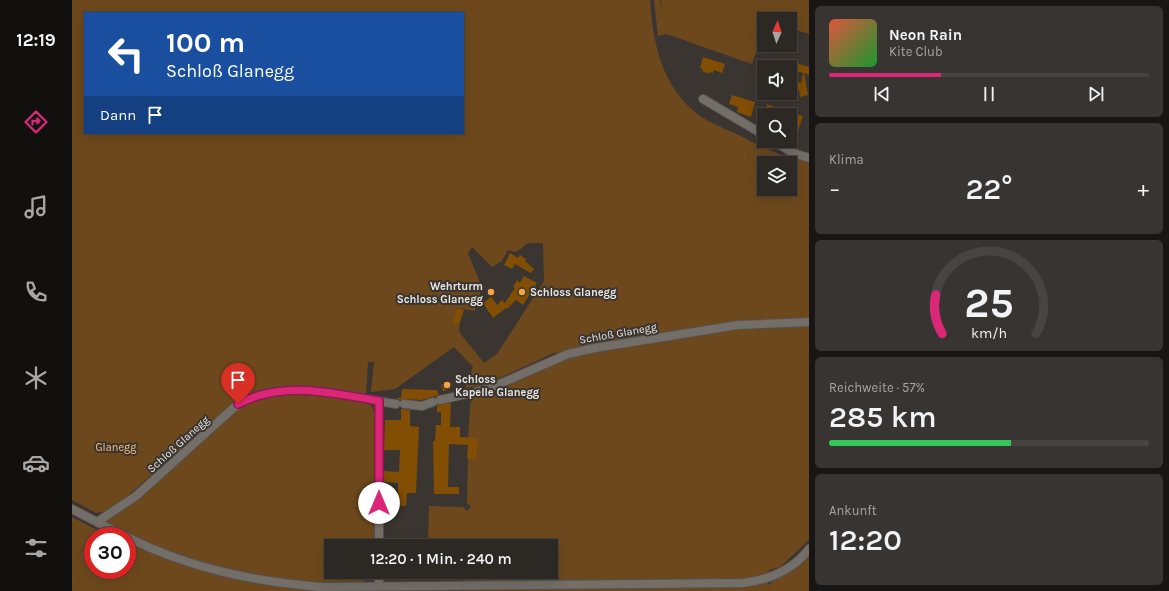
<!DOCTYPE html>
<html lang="de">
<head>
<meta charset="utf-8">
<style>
	body { margin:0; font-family:Karla,sans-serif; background:#383431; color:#f1f3f6; height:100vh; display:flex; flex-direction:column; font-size:15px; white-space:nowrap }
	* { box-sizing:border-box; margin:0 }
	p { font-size:13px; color:#a6a6a6 }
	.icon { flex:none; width:22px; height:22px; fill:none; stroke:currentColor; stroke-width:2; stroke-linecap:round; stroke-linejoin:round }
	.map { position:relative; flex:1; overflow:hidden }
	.details { display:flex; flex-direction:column; gap:6px; padding:6px; background:#181614; width:360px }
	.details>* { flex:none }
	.hud { position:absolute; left:12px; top:12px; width:380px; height:122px; border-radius:0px; box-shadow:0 4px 16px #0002,0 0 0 1px #484441; background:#1a4fa0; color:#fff; overflow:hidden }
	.needle { width:26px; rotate:3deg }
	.controls { position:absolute; left:685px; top:12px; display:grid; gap:8px }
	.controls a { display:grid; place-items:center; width:40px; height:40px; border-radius:0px; background:#2c2824; box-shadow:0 4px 16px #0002,0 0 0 1px #484441; font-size:20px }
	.speed { position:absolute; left:12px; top:527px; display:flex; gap:8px; font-size:20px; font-weight:700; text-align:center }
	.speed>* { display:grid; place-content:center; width:52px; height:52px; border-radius:50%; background:#2c2824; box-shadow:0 4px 16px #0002,0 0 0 1px #484441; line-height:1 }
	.speed .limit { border:6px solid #d22; background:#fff; color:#111 }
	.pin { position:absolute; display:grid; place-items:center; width:34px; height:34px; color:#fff; margin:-41px -17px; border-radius:50% 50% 50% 0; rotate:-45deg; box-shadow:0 0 4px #0007 }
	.pin .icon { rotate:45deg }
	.me { position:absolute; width:44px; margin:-22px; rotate:0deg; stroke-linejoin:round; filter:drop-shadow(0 0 3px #0008) }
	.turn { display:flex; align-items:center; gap:14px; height:84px; padding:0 16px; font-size:18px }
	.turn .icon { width:52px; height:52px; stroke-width:2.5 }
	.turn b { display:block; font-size:28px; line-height:34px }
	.then { display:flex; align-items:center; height:38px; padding:0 16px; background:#0003; gap:8px; font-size:15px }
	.big { font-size:30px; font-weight:600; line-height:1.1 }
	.details .card { flex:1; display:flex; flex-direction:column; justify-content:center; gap:6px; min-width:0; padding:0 14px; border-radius:6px; background:#383431 }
	.details .dial { align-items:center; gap:0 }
	.dial svg { height:104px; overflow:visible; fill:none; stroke:#484441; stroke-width:7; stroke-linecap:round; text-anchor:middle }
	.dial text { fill:#f1f3f6; stroke:none }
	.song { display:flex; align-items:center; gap:12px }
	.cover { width:48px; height:48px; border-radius:6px; background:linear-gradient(135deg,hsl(10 70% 55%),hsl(130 70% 35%)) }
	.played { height:4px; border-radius:2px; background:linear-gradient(90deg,#db2777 35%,#484441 35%) }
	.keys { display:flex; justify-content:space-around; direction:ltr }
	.heat { display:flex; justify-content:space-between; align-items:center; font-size:22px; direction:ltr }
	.charge { height:6px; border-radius:3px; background:linear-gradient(90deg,#34c759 57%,#484441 0) }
	.trip { position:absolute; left:252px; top:539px; width:234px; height:40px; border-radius:0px; background:#2c2824; box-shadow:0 4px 16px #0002,0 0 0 1px #484441; font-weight:600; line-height:40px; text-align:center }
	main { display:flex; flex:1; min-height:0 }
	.tab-bar { display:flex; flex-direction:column; width:72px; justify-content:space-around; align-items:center; background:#12100e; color:#a6a6a6 }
	.tab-bar .icon { width:28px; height:28px }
	.tab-bar .selected { color:#db2777 }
	.tab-bar b { font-size:18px; color:#f1f3f6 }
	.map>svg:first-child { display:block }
	.green { fill:#6d481c; fill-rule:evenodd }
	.building { fill:#814e03 }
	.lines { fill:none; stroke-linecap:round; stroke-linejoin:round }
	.minor-casing { stroke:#55514d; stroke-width:10 }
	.minor { stroke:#736e68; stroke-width:8 }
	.route-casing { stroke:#8e194d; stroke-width:10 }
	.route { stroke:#db2777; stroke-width:7 }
	.poi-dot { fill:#f4a444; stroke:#3a3530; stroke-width:1.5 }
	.labels { text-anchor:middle; stroke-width:4; stroke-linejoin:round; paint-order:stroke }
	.poi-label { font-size:11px; font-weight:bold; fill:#eae7e3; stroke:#3a3530; text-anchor:start }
	.street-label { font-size:11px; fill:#eae7e3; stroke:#3a3530 }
	.park-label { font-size:11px; fill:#fdc181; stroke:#3a3530 }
</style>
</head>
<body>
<main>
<nav class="tab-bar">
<b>12:19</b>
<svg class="icon selected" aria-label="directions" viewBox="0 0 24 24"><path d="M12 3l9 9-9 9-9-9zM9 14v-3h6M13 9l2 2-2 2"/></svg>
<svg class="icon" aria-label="music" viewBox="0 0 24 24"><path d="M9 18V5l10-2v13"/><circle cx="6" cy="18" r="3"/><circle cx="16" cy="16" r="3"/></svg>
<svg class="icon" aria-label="phone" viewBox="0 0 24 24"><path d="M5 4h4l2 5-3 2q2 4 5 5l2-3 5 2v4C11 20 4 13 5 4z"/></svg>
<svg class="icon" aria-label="climate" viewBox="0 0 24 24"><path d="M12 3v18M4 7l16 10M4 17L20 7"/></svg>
<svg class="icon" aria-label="car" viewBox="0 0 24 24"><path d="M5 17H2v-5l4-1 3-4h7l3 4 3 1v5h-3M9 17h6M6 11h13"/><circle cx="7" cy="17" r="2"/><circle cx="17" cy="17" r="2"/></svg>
<svg class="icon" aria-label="filters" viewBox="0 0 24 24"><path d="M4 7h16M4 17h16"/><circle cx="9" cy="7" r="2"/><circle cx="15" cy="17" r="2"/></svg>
</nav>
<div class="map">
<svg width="737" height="591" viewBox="0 0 737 591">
	<rect width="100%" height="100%" fill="#3a3530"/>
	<g class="green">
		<path d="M0,0H578C581,44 590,88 628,116C640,124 656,130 669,136C690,147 712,159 737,161V540L708,567L697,570L696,585L732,561L737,556V591H394L392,572H479V546H351V542H356L357,506L391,507L395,511L399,507L395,503L396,459H405L406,438H396L399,397L480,365L484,352L412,385L393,388L401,367L382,347L323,389L299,392L302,362H296L294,395L232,388L164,402L39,510L24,513L0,500ZM13,13H391V133H13ZM692,163H718V189H692ZM456,243H471L472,281L425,354L412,363L388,333L387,325L380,323L385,308L403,311L410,287L396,253L400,247L420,267L430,261L436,250L444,252Z"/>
		<path d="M582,0H588L590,13L589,0H737V34L724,30L717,49L704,45H718V19H692V41H688L680,64L594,34L586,36Z"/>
		<path d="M208,393C238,393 273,392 300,406L305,420L302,546H259V572H301V580L292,579V591H0V517L29,532L35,519L166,408L183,399ZM21,536H55V570H21Z"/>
	</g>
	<g class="building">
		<path d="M719,11L728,14L725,23L718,21Z"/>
		<path d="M631,57L653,64L650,73L642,70L641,73L637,72V74L630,71L631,69L628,68Z"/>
		<path d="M724,63L737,67V75L732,73L736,95L728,97L727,90L718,92L719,80L729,83L731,73L722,70Z"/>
		<path d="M660,95L683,102L679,117L665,112L666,107L657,104Z"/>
		<path d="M695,104L701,106L699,115H692Z"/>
		<path d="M718,113L731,116L726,131L718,129Z"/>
		<path d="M438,253L446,258L448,255L454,259L453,261L462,269L459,273L443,264L440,269L432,265Z"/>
		<path d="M452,276L465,283L451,305L444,300L435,309L434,308L421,318L411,303L419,297L425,305L430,300L433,303L443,288L441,287L445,280L448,283Z"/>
		<path d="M385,308L392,310L387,325L380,323Z"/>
		<path d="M376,381L380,383L379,388L371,391L369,385Z"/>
		<path d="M330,389L365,390L367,395L349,400L333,399L328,400L324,398H329Z"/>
		<path d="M379,403L378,427H388V437L406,438L405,459H395L396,445L377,444L376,487H387V494H362L361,441H363L364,425H369V412H365V405Z"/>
		<path d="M329,409L338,410V426L347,427L344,493H335L334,506L312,505V495H326V483L312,482V471L327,472L328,450H312L313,420H329Z"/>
	</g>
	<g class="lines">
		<g class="minor-casing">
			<g id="minor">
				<path d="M631,99L692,135"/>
				<path d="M702,141L721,153L737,158"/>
				<path d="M368,400L416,389L496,354L523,348L666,325L737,322"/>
				<path d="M332,404L350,406L361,402"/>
				<path d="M0,509L52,536"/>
				<path d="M25,522L64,496L166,404C217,377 271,396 324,404"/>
				<path d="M55,537C116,568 180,581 248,587L671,583C696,580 721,570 737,549"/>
				<path d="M307,546V401"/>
				<path d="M307,572V586"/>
			</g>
		</g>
		<use href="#minor" class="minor"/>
	</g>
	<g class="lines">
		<g class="route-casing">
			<path id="route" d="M166,404C212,380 259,393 307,401V503"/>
		</g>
		<use href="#route" class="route"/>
	</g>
	<g class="poi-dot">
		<circle cx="419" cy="292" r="4"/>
		<circle cx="450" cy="292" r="4"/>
		<circle cx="375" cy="385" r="4"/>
	</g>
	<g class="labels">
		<g class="poi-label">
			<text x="411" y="290" text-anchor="end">Wehrturm<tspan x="411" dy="13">Schloss Glanegg</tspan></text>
			<text x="458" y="296">Schloss Glanegg</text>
			<text x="383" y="383">Schloss<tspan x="383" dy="13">Kapelle Glanegg</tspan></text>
		</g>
		<g class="street-label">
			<text transform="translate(546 333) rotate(-10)" y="4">Schloß Glanegg</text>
			<text transform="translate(106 444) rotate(-42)" y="4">Schloß Glanegg</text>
		</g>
		<g class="park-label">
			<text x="44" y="451">Glanegg</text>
		</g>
	</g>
</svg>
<div class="controls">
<a><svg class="needle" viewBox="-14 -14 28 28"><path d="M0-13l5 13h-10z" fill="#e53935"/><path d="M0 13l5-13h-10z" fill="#a6a6a6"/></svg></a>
<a><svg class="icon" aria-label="sound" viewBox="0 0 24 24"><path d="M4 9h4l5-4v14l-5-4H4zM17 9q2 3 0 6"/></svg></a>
<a><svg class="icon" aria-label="search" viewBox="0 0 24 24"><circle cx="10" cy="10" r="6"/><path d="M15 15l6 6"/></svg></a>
<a><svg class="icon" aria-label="layers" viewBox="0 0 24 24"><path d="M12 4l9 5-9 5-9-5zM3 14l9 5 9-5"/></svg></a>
</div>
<div class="speed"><div class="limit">30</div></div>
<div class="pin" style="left:166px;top:404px;background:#d93025"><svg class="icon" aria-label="arrive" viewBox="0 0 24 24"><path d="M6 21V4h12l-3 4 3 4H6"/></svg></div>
<svg class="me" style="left:307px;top:503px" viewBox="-20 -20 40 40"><circle r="19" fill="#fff"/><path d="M0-13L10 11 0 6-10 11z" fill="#db2777"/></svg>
<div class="trip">12:20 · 1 Min. · 240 m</div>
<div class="hud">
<div class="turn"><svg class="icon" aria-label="left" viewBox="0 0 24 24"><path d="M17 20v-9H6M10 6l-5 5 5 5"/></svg><div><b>100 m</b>Schloß Glanegg</div></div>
<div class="then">Dann<svg class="icon" aria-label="arrive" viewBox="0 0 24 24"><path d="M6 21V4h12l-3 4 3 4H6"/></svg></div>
</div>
</div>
<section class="details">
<div class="card">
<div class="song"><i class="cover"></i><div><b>Neon Rain</b><p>Kite Club</p></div></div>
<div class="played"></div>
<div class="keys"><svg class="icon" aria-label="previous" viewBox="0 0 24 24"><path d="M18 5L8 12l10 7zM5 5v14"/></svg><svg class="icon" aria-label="pause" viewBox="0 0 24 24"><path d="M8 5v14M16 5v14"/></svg><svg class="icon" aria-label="next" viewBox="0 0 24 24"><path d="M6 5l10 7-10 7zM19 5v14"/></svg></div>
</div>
<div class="card"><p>Klima</p>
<div class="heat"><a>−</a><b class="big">22°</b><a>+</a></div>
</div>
<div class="card dial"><svg viewBox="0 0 100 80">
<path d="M14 69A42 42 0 1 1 86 69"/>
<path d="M14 69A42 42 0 0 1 9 39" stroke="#db2777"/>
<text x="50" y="56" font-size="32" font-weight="700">25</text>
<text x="50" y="72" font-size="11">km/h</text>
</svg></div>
<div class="card"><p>Reichweite · 57%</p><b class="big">285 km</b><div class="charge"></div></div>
<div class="card"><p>Ankunft</p><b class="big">12:20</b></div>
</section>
</main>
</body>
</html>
